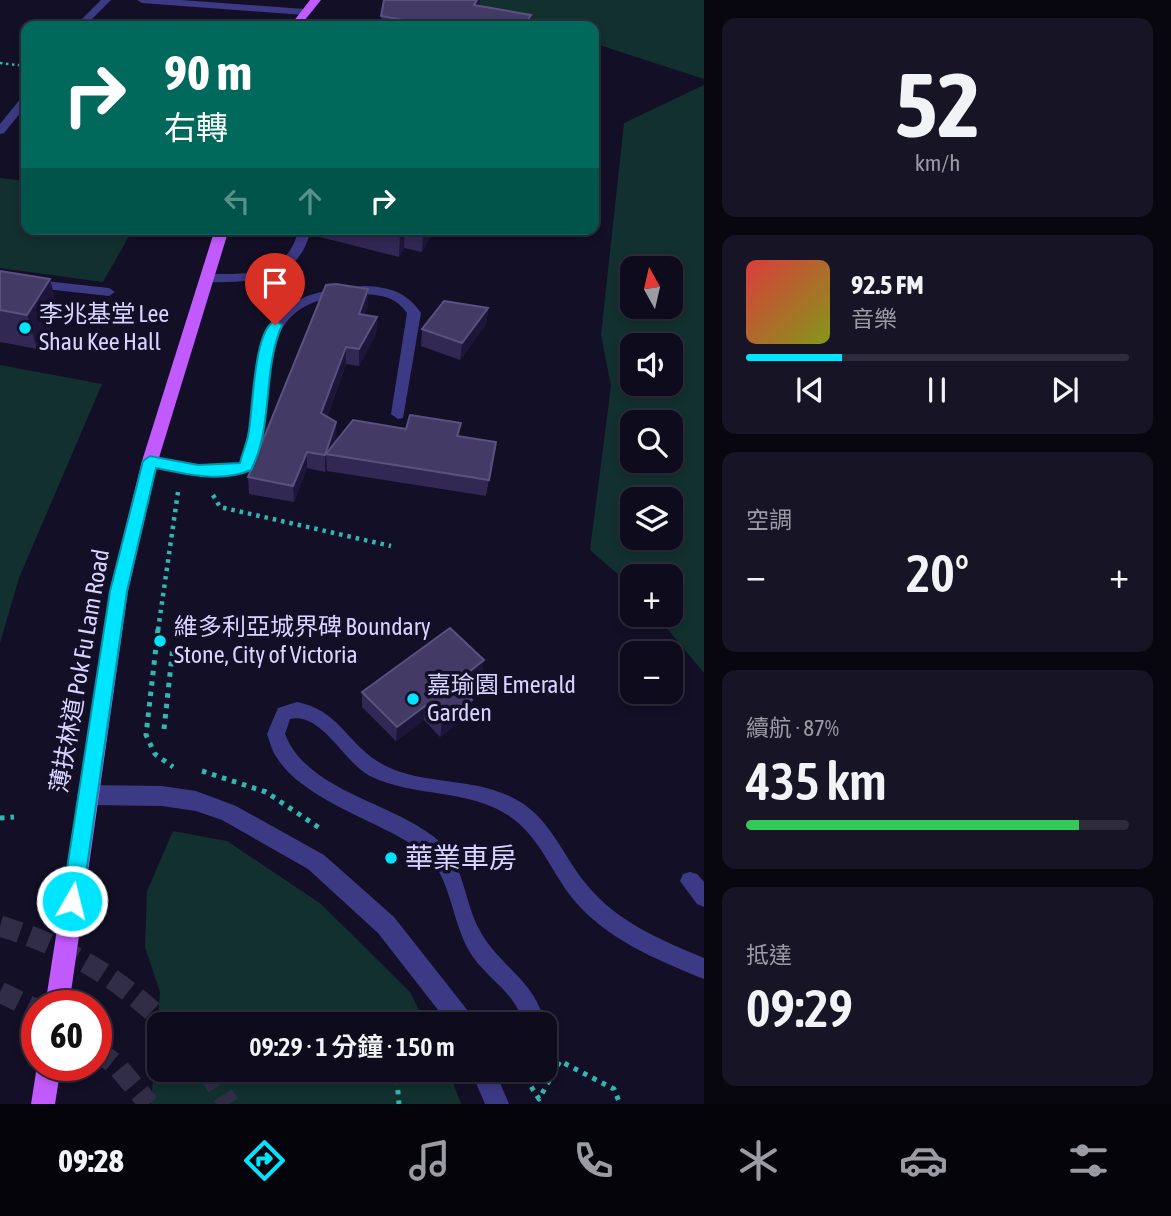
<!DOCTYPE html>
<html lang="zh-TW">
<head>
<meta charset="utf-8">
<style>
	body { margin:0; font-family:"Asap Condensed","Noto Sans TC",sans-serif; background:#171425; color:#f1f3f6; height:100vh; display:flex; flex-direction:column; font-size:26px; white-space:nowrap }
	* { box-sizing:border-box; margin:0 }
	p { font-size:23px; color:#9b9ba3 }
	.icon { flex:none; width:38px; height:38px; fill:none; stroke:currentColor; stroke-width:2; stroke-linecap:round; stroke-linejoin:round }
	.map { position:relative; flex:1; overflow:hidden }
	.drawer { display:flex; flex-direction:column; gap:18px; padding:18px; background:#08060f; width:467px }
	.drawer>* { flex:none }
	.banner { position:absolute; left:21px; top:21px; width:578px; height:214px; border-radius:14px; box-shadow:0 4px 10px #0003,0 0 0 2px #2e2b3b; background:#00695c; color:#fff; overflow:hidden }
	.needle { width:46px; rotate:352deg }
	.controls { position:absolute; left:620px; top:256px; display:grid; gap:14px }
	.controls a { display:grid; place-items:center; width:63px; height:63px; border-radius:14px; background:#0e0b1c; box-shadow:0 4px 10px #0003,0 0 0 2px #2e2b3b; font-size:35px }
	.speed { position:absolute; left:21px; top:990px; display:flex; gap:14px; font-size:35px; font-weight:700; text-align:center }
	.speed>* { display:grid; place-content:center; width:91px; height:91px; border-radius:50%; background:#0e0b1c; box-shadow:0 4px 10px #0003,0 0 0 2px #2e2b3b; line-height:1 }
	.speed .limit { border:10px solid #d22; background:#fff; color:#111 }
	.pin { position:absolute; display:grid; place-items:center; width:60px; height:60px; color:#fff; margin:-72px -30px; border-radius:50% 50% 50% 0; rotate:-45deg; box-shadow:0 0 7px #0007 }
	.pin .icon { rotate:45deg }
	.me { position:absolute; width:77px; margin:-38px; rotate:8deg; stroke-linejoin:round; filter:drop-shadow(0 0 5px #0008) }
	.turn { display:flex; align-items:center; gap:24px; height:147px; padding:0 28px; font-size:32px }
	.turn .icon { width:91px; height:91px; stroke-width:2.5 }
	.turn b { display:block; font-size:49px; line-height:60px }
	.lanes { display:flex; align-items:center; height:66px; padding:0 28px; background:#0003; justify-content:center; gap:35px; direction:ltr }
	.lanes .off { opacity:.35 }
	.big { font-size:52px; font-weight:600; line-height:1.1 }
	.drawer .tile { flex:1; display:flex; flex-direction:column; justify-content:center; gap:10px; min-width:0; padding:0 24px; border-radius:14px; background:#171425 }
	.drawer .dial { align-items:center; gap:0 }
	.dial b { font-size:91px; line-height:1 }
	.song { display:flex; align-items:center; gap:21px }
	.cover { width:84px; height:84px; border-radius:10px; background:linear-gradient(135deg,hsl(0 70% 55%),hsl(70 70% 35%)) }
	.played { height:7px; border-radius:4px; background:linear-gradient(90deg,#00e5ff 25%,#2e2b3b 25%) }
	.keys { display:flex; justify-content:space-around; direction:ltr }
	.heat { display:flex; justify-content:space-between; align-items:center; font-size:38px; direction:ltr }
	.charge { height:10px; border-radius:5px; background:linear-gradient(90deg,#34c759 87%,#2e2b3b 0) }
	.trip { position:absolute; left:147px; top:1012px; width:410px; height:70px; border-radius:14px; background:#0e0b1c; box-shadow:0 4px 10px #0003,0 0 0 2px #2e2b3b; font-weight:600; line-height:70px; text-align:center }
	.dock { display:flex; height:112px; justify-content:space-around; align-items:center; background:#06040b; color:#9b9ba3 }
	.dock .icon { width:49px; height:49px }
	.dock .current { color:#00e5ff }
	.dock b { font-size:32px; color:#f1f3f6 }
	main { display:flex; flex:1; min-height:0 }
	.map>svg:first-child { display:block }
	.green { fill:#12302f; fill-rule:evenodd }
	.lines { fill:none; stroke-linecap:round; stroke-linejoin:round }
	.secondary-tunnel { stroke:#312d47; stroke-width:21; stroke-dasharray:21 10; stroke-linecap:butt }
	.path-far2 { stroke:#2fb8b0; stroke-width:2.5; stroke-dasharray:2.5 3.5; stroke-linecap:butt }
	.path-far1 { stroke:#2fb8b0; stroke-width:4.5; stroke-dasharray:3.5 5; stroke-linecap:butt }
	.path { stroke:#2fb8b0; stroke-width:5; stroke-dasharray:4.5 6; stroke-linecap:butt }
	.lane { fill:#3d3a85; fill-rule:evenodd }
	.street { fill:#3d3a85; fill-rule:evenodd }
	.primary { fill:#c25bff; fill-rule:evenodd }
	.wall { fill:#312854 }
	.shaded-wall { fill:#1d163a }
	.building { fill:#433a66; stroke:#5a527e; stroke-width:2 }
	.route { fill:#00e5ff; stroke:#0095a6; stroke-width:2 }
	.poi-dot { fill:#00e5ff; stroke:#130f26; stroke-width:2.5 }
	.labels { text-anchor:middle; stroke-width:7; stroke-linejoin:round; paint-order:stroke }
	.poi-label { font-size:24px; fill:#d9d4ff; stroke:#130f26; text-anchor:start }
	.street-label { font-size:24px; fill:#d9d4ff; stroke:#130f26 }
	.near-poi-label { font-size:28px; fill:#d9d4ff; stroke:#130f26; text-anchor:start }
</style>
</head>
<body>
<main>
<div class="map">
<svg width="704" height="1104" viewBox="0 0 704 1104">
	<rect width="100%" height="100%" fill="#130f26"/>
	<g class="green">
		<path d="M459,0H704V79L593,43V26H540Z"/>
		<path d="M704,85V673L655,614H670V576H632V586L590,550L611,386L601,335L624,123ZM632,268H670V306H632ZM632,345H670V383H632ZM632,422H670V460H632ZM632,499H670V537H632Z"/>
		<path d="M0,178L26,181V229H133L103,282L0,268Z"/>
		<path d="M0,365L102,384L19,578L0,643Z"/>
		<path d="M173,831L227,841L321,904L410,992L426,1024H159V1069H448L461,1104H151L160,992L145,947L147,891Z"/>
	</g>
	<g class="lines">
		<g class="secondary-tunnel">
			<path d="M0,926C64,945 118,977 166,1024"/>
			<path d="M0,992L37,1010"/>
			<path d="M96,1049L117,1066L149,1104"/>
			<path d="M206,1069L229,1104"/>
		</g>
		<path class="path-far2" d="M0,63L26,66"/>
		<g class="path-far1">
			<path d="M213,495L220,507L391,546"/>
			<path d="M158,630L178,492"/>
		</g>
		<g class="path">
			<path d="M158,629L146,735L155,754L173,767"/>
			<path d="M164,729L173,646"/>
			<path d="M202,771L266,792L321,829"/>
			<path d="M0,818L14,817"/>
			<path d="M396,1069L399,1104"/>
			<path d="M520,1069L539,1099L560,1061L614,1089L620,1104"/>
		</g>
		<g class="lane">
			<path d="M101,0H111L85,26H75Z"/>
			<path d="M137,0H181L304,9L309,12L304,15L142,3Z"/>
			<path d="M26,96V106L4,133L0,134V124L22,97Z"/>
			<path d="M299,229H311C300,275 269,281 227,282C217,282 207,284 201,278L207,274C249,274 286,278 299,229Z"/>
			<path d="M0,276L109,288L115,292L109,296L0,284Z"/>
			<path d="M365,286C389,287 407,292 421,313L403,418L398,419L391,414L407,313C393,293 373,294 350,295C236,303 288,403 251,470C216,482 180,475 145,465L143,461L150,456L211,466L241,462C248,446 249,427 251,409C262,322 271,292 365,286Z"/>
			<path d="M297,702C338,710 346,741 377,761C420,789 479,773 525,805C553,825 565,859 587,885C617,922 661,940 704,958V979C657,960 606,939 573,899C552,873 540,838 512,818C471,788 414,798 370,776C344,763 322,712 290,719L285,734C308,793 396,802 440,842C464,864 464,901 479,929C498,966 535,979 545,1024L544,1025L523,1024C517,994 489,980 473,957C452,927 453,883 428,856C418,846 404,840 392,833C357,815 298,792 277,758C272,751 270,742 267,734L278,708Z"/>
			<path d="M690,872L697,874L704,882V907L697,904L680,881L683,874Z"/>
		</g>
		<g class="street">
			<path d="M87,785L162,786L196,791L236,806L324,855L394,917L472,1016L476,1024H449L378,933L308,869L222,820L196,811L162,806L87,805L80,802L77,795L80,788Z"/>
			<path d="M470,1069H494L509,1104H485Z"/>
		</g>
		<g class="primary">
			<path d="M310,0H321L300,26H290Z"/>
			<path d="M215,229H229L158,461L128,591L69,1006H45L110,591L142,461Z"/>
			<path d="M37,1066H61L55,1104H31Z"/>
		</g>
	</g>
	<g class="wall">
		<path d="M479,6L529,26H381V16Z"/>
		<path d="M312,229H434L422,252L404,248L399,257L312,235Z"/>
		<path d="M0,271L59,313L37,349L0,342Z"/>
		<path d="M368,289V306L364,315L377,317L376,334L359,366L346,364L327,417L337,439L336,442L406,429L461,423L459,436L493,459L486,496L327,471V468L325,472L307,468L294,502L249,494L248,477Z"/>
		<path d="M488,308L486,324L460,360L421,346L422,329Z"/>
		<path d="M482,675L462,691L472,700L469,714L440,737L424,720L396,741L362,707V692Z"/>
	</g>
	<g class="shaded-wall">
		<path d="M477,0H480L478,17L474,5Z"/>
		<path d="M531,15L529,26H524Z"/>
		<path d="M402,229H405L404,248L399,257L400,233Z"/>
		<path d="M423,229H434L422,252Z"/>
		<path d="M50,279L59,313L37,349L27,315Z"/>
		<path d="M368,289V306L359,331V314Z"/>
		<path d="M488,308L486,324L460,360L462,343Z"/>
		<path d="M377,317L376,334L359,366V349Z"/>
		<path d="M346,347V364L322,430L321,413Z"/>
		<path d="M336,422L337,439L331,455L326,454L327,468L325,472V455Z"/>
		<path d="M307,452V468L294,502L293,486Z"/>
		<path d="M484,660L482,675L452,698L455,683Z"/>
		<path d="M472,700L469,714L440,737L442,722Z"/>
		<path d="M425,706L424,720L396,741L397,727Z"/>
	</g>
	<g class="building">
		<path d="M384,0H477L474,5L531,15L524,26H435L381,16Z"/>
		<path d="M383,229H402L400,233Z"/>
		<path d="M0,271L50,279L27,315L0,310Z"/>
		<path d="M336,284L368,289L359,314L377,317L359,349L346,347L321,413L336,422L325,455L307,452L293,486L248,477L326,285Z"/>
		<path d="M444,301L488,308L462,343L422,329Z"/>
		<path d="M410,415L461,423L457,436L496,442L489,480L326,454L353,420L406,429Z"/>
		<path d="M450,628L484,660L455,683L472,700L442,722L425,706L397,727L362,692Z"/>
	</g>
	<path class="route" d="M275,321L282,325C262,371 274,425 251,470C221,483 187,474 156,468L127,591L82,901L79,908L72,911L65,908L62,901L110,591L143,461L150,456L198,465L240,463C242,454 246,445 248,436C253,414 253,329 275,321Z"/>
	<g class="poi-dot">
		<circle cx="25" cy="328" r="7"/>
		<circle cx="160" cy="641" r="7"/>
		<circle cx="413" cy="699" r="7"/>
		<circle cx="391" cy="858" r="7"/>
	</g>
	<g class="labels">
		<g class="poi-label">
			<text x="39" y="322">李兆基堂 Lee<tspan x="39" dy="28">Shau Kee Hall</tspan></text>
			<text x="174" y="635">維多利亞城界碑 Boundary<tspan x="174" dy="28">Stone, City of Victoria</tspan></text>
			<text x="427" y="693">嘉瑜園 Emerald<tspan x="427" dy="28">Garden</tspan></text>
		</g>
		<g class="street-label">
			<text transform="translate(80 671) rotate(-80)" y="8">薄扶林道 Pok Fu Lam Road</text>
		</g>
		<g class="near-poi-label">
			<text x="405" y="868">華業車房</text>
		</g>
	</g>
</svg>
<div class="controls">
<a><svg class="needle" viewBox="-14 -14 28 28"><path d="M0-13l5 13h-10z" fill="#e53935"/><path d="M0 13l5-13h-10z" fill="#9b9ba3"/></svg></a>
<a><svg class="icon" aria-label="sound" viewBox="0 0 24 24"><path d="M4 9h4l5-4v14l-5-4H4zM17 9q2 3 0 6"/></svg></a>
<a><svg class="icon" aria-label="search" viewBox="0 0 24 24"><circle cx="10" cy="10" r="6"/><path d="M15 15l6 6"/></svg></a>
<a><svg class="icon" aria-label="layers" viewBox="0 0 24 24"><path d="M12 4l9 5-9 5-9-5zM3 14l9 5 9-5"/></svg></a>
<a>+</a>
<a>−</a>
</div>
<div class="speed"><div class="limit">60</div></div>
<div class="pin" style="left:275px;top:325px;background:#d93025"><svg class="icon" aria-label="arrive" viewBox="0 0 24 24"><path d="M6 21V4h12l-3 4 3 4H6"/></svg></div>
<svg class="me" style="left:72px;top:901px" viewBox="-20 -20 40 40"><circle r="17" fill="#00e5ff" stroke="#fff" stroke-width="3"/><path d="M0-11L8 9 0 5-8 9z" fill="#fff"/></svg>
<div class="trip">09:29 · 1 分鐘 · 150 m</div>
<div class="banner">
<div class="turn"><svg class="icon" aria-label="right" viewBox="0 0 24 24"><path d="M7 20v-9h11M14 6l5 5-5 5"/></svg><div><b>90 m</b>右轉</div></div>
<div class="lanes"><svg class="icon off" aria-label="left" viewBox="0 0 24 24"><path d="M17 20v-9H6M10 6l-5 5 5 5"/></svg><svg class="icon off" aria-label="ahead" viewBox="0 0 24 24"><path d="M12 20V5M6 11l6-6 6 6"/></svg><svg class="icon" aria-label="right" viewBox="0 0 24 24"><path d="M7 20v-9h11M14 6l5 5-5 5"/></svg></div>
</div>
</div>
<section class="drawer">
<div class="tile dial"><b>52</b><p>km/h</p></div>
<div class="tile">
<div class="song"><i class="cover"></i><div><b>92.5 FM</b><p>音樂</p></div></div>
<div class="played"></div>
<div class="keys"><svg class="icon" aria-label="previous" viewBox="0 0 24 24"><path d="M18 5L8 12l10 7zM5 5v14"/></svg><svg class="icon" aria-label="pause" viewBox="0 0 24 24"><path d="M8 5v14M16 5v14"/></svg><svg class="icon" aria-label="next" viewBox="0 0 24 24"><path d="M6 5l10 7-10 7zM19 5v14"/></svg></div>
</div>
<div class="tile"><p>空調</p>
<div class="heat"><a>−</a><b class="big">20°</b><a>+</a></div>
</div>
<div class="tile"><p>續航 · 87%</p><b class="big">435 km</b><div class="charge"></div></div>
<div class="tile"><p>抵達</p><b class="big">09:29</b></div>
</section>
</main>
<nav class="dock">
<b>09:28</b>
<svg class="icon current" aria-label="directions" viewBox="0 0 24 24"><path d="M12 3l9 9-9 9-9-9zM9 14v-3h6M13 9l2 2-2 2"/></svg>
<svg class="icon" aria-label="music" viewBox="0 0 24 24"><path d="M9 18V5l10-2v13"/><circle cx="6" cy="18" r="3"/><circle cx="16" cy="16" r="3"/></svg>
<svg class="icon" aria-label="phone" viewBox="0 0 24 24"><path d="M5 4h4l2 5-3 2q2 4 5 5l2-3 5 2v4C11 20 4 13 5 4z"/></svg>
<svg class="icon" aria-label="climate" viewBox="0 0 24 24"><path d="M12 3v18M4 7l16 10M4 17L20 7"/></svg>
<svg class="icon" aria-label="car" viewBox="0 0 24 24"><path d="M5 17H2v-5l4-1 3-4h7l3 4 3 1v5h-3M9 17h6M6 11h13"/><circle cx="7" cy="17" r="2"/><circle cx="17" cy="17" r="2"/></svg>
<svg class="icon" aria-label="filters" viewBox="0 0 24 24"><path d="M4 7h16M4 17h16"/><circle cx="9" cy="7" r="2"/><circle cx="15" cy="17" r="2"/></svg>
</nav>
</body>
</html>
